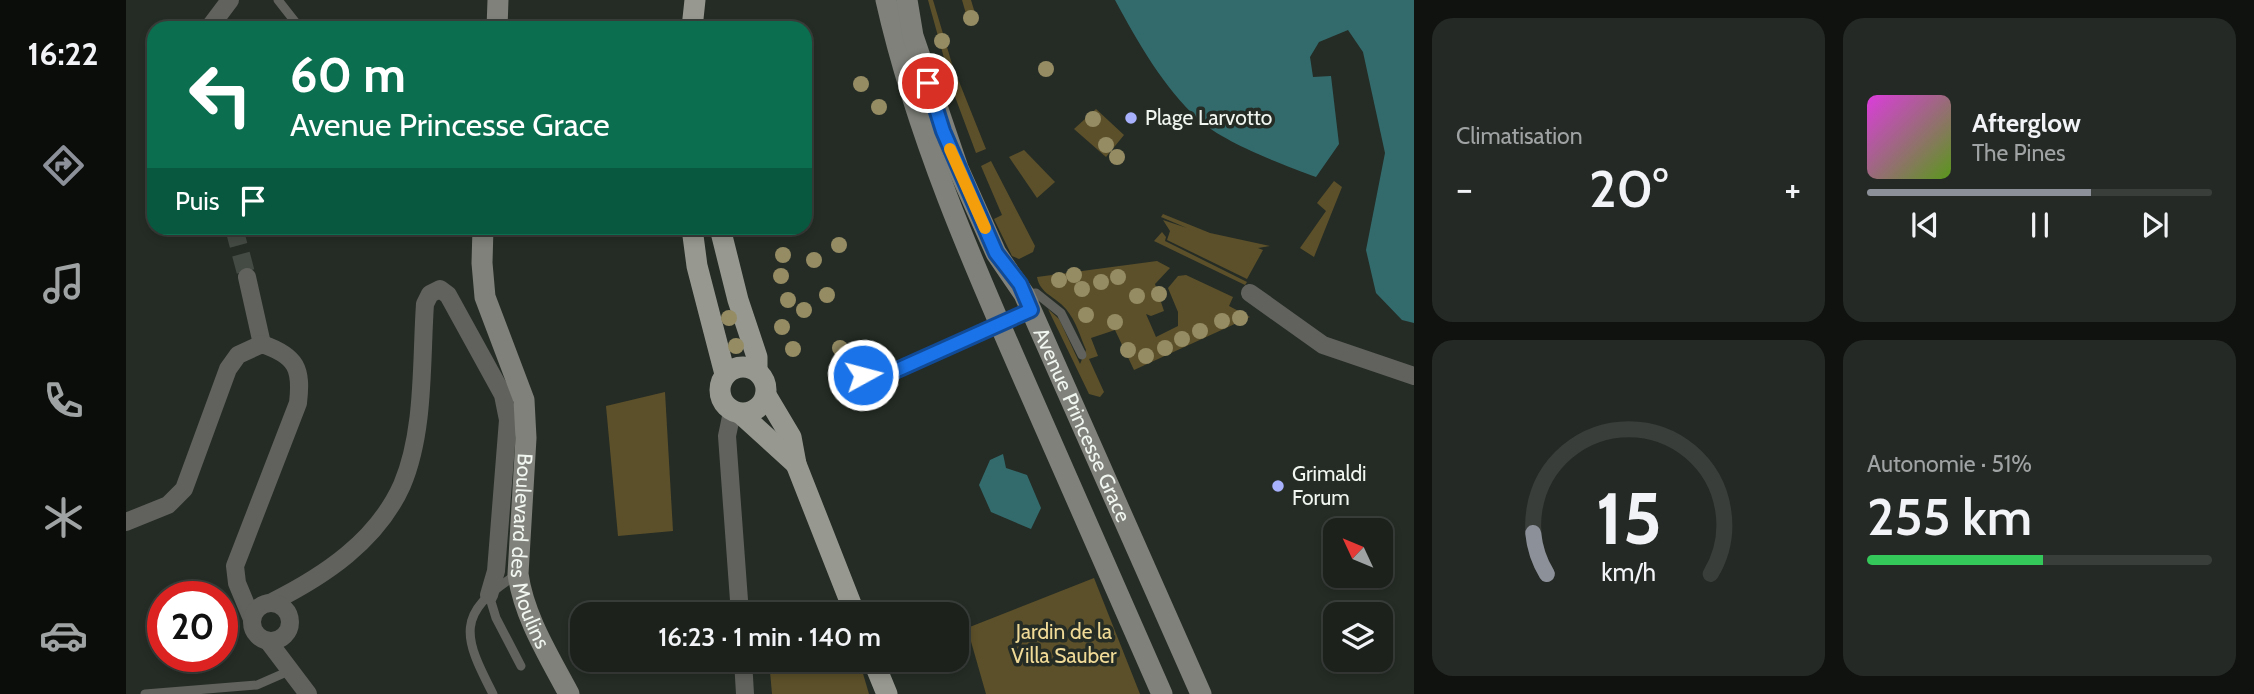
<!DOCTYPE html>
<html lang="fr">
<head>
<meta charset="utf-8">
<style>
	body { margin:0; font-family:Cabin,sans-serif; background:#252925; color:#f1f3f6; height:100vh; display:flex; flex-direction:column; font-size:26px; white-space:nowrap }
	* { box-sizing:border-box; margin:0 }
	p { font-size:23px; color:#a0a3a3 }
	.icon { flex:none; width:38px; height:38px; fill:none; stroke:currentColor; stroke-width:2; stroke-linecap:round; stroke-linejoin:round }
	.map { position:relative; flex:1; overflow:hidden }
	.drawer { display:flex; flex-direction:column; gap:18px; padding:18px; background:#0f120f; width:840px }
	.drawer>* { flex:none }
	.banner { position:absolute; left:21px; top:21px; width:665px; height:214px; border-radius:21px; box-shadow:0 4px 10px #0003,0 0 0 2px #3a3e3b; background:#0b6e4f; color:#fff; overflow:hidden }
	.needle { width:46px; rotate:314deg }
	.tools { position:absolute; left:1197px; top:518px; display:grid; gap:14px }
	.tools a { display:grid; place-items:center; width:70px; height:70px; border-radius:14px; background:#1c211c; box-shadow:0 4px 10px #0003,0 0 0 2px #3a3e3b; font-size:35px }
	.speed { position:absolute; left:21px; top:581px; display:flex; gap:14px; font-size:35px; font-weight:700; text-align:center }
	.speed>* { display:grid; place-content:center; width:91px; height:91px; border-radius:50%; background:#1c211c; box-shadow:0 4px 10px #0003,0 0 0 2px #3a3e3b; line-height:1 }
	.speed .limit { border:10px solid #d22; background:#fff; color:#111 }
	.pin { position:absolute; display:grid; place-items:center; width:60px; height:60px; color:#fff; margin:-30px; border:4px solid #fff; border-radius:50%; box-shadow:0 2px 7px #0007 }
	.me { position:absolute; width:77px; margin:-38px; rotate:83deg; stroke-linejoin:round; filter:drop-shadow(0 0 5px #0008) }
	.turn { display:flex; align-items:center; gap:24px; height:147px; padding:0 28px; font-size:32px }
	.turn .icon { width:91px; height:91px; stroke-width:2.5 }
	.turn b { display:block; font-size:49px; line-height:60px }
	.then { display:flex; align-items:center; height:66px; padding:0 28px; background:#0003; gap:14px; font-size:26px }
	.big { font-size:52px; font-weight:600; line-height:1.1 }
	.drawer .widget { flex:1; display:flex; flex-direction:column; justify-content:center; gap:10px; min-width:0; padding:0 24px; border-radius:21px; background:#252925 }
	.drawer .dial { align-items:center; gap:0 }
	.dial svg { height:182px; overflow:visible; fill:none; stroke:#3a3e3b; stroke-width:7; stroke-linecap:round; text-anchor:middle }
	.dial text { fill:#f1f3f6; stroke:none }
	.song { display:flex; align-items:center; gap:21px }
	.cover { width:84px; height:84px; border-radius:10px; background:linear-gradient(135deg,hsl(300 70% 55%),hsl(90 70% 35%)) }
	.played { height:7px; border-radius:4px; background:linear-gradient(90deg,#8c9099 65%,#3a3e3b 65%) }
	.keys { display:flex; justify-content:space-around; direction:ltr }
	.heat { display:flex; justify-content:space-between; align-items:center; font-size:38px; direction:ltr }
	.charge { height:10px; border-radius:5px; background:linear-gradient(90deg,#34c759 51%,#3a3e3b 0) }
	.drawer .tiles { flex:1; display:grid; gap:18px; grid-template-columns:repeat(2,1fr) }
	.trip { position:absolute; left:444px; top:602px; width:399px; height:70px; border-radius:21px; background:#1c211c; box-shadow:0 4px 10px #0003,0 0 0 2px #3a3e3b; font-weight:600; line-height:70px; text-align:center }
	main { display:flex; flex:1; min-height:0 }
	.tab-bar { display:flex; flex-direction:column; width:126px; justify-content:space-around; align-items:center; background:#0b0d0b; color:#a0a3a3 }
	.tab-bar .icon { width:49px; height:49px }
	.tab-bar .selected { color:#8c9099 }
	.tab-bar b { font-size:32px; color:#f1f3f6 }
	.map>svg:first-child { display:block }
	.green { fill:#5c502a }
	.water { fill:#336b6d }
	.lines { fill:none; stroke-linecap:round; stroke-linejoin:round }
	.street-tunnel { stroke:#444a44; stroke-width:18; stroke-dasharray:18 9; stroke-linecap:butt }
	.lane { stroke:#61625d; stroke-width:9 }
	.street { stroke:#61625d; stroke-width:18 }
	.secondary { stroke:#7f817a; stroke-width:21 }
	.primary { stroke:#979990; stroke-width:21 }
	.tree { fill:#958c64 }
	.route-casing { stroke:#114b97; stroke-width:18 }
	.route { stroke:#1a73e8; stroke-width:12 }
	.slow { stroke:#f59e0b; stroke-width:12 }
	.poi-dot { fill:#a7b1fc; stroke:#252c25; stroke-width:2.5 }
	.labels { text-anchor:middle; stroke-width:7; stroke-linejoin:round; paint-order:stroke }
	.poi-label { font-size:21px; fill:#f1f6f1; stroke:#252c25; text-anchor:start }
	.street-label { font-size:21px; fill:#f1f6f1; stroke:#252c25 }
	.park-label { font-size:21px; fill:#f0da97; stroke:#252c25 }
</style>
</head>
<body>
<main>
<nav class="tab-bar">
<b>16:22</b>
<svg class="icon selected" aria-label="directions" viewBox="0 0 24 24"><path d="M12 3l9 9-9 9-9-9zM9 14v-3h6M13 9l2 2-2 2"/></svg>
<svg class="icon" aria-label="music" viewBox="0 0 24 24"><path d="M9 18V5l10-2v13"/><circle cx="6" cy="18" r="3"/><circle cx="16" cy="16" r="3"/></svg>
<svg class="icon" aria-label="phone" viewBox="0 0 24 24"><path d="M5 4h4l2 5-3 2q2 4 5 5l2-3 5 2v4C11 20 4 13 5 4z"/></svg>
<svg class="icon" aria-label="climate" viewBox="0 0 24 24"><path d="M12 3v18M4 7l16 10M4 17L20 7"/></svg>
<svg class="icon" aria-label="car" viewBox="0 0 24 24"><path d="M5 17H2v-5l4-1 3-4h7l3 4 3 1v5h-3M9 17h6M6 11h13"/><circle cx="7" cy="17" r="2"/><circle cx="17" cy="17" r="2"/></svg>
</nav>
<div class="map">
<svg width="1288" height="694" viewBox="0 0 1288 694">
	<rect width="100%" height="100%" fill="#252c25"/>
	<g class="green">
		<path d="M802,0H807L826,64L860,149L850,153L828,94Z"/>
		<path d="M836,0H845L851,20L843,24Z"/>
		<path d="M970,109L998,135L980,157L948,129Z"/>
		<path d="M898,150L929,182L911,198L883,157Z"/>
		<path d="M865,161L909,246L907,252L893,259L886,256L868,219L876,215L855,166Z"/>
		<path d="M1208,181L1216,187L1188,257L1174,248L1200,211L1191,203Z"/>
		<path d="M1037,214L1084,233L1144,246L1132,248L1137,250L1121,279L1041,240L1044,231L1037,220L1061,228L1035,217Z"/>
		<path d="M1036,232L1040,237L1039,241L1121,282L1119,285L1028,241Z"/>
		<path d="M1031,261L1044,268L1029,284L1038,311L1025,316L1020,314L1030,337L1052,326V312L1042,288L1052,276L1060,275L1107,297L1103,306L1124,317L1008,370L989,330L965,338L972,356L963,359L978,392L974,397L963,394L922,309L933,319L954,364L960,350C954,336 950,321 940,309C929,296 914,294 911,277Z"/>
		<path d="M539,392L547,531L492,536L480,406Z"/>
		<path d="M968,578L1014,694H860L844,638L831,641V632Z"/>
		<path d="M643,660H733L743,694H646Z"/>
	</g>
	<g class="water">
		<path d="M989,0H1288V323L1276,320L1250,293L1240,250L1259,153L1237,52L1222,30L1193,42L1184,57L1187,77L1205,76L1213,144L1190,177C1157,165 1099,143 1073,120C1038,88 1011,41 989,0Z"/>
		<path d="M877,454L880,468L901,475L915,508L905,529L865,512L853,485L864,460Z"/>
	</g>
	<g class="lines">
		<path class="street-tunnel" d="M108,228L121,277"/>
		<g class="lane">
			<path d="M152,0L174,28"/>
			<path d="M898,294L910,293L935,313L956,355"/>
			<path d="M731,363L737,375L744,380L751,379L874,325"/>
			<path d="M363,595L370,618L395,666"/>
			<path d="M19,694L131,685L163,671"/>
			<path d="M367,694C337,636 329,614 390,575"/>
		</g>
		<g class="street">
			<path d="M83,28L104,0"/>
			<path d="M121,277L136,344"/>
			<path d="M1124,293L1197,345L1288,376"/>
			<path d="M606,412L601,436L614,614"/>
			<path d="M0,522L42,505L58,489L102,369L112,355L136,344C171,356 176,369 172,403L109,566L111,583L126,619"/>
			<path d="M146,602C198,576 251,541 276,485C299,431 295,361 299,304L304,294L314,289L322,295L377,395L382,420L370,571L363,595"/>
			<circle cx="145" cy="622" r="19"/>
			<path d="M142,641L182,694"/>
			<path d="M617,660L619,694"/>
		</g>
		<g class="secondary">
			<path d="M760,0C792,142 852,275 910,407C953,503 994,599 1036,694"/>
			<path id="s1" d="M781,0L787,36L832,168L870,253L898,294L1075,694"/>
			<path d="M371,28L372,0"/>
			<path id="s2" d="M357,228L356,263L359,297L398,400L400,438L392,574C398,617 423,656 443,694"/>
		</g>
		<g class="primary">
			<path d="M566,28L569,0"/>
			<path d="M566,228L571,266L599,374"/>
			<path d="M594,228L612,300L631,357V371"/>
			<circle cx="617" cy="390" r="23"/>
			<path d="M640,395L665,437L670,464L729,614"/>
			<path d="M615,414L670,464"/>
			<path d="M747,660L761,694"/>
		</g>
	</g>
	<g class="tree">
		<circle cx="845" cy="18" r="8"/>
		<circle cx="816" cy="41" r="8"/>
		<circle cx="920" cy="69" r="8"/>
		<circle cx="735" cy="84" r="8"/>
		<circle cx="753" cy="107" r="8"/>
		<circle cx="967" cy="119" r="8"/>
		<circle cx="980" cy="145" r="8"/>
		<circle cx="991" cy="157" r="8"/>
		<circle cx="713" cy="245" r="8"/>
		<circle cx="657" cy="255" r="8"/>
		<circle cx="688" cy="260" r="8"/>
		<circle cx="948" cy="275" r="8"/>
		<circle cx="655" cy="276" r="8"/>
		<circle cx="992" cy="277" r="8"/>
		<circle cx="933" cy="280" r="8"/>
		<circle cx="975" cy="282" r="8"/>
		<circle cx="956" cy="289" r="8"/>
		<circle cx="1033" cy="294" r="8"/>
		<circle cx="701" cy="295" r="8"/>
		<circle cx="1011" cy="296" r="8"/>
		<circle cx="662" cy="300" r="8"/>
		<circle cx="678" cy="310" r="8"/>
		<circle cx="960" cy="315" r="8"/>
		<circle cx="603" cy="318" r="8"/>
		<circle cx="1114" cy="318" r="8"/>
		<circle cx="1096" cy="321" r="8"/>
		<circle cx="989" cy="322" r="8"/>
		<circle cx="656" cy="327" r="8"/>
		<circle cx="1074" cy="331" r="8"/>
		<circle cx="1056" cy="339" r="8"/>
		<circle cx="610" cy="346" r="8"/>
		<circle cx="714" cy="348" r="8"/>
		<circle cx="1039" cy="348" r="8"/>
		<circle cx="667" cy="349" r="8"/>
		<circle cx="1002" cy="350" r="8"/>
		<circle cx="1020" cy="356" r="8"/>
	</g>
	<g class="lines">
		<g class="route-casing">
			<path id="route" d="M737,375L744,380L751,379L905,310L894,284L870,253L817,131L802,83"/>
		</g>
		<use href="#route" class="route"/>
		<path class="slow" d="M824,149L859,228"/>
	</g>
	<g class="poi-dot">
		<circle cx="1005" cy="118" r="7"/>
		<circle cx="1152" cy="486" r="7"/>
	</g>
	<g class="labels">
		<g class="poi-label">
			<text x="1019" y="125">Plage Larvotto</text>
			<text x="1166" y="481">Grimaldi<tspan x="1166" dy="24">Forum</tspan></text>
		</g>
		<g class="street-label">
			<text dy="7" stroke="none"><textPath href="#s1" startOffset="462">Avenue Princesse Grace</textPath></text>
			<text dy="7" stroke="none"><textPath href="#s2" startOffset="332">Boulevard des Moulins</textPath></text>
		</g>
		<g class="park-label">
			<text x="938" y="639">Jardin de la<tspan x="938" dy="24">Villa Sauber</tspan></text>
		</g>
	</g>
</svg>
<div class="tools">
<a><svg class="needle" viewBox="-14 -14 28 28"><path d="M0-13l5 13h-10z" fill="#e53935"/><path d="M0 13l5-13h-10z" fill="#a0a3a3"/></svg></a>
<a><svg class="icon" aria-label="layers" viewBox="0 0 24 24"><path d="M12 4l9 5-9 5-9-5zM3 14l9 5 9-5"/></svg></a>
</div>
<div class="speed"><div class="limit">20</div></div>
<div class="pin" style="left:802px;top:83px;background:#d93025"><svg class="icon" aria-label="arrive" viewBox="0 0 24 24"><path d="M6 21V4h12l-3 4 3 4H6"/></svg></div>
<svg class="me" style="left:737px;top:375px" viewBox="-20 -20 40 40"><circle r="17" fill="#1a73e8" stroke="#fff" stroke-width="3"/><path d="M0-11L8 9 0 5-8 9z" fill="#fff"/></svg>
<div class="trip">16:23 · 1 min · 140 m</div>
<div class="banner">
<div class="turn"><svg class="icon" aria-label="left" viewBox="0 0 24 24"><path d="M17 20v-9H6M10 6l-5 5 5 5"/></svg><div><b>60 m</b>Avenue Princesse Grace</div></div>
<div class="then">Puis<svg class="icon" aria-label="arrive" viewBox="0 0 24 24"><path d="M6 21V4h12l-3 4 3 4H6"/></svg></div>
</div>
</div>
<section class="drawer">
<div class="tiles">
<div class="widget"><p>Climatisation</p>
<div class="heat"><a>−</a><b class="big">20°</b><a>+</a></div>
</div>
<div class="widget">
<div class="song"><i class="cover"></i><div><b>Afterglow</b><p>The Pines</p></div></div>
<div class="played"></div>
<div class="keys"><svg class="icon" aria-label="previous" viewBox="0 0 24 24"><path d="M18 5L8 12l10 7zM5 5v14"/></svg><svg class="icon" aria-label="pause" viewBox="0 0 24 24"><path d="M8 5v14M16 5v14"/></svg><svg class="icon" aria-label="next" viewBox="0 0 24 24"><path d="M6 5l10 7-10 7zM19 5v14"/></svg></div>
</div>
<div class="widget dial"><svg viewBox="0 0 100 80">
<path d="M14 69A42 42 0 1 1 86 69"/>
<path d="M14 69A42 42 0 0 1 8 51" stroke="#8c9099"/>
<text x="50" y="56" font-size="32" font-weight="700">15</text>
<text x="50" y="72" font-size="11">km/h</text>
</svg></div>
<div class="widget"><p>Autonomie · 51%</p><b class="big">255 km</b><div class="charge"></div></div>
</div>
</section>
</main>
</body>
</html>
